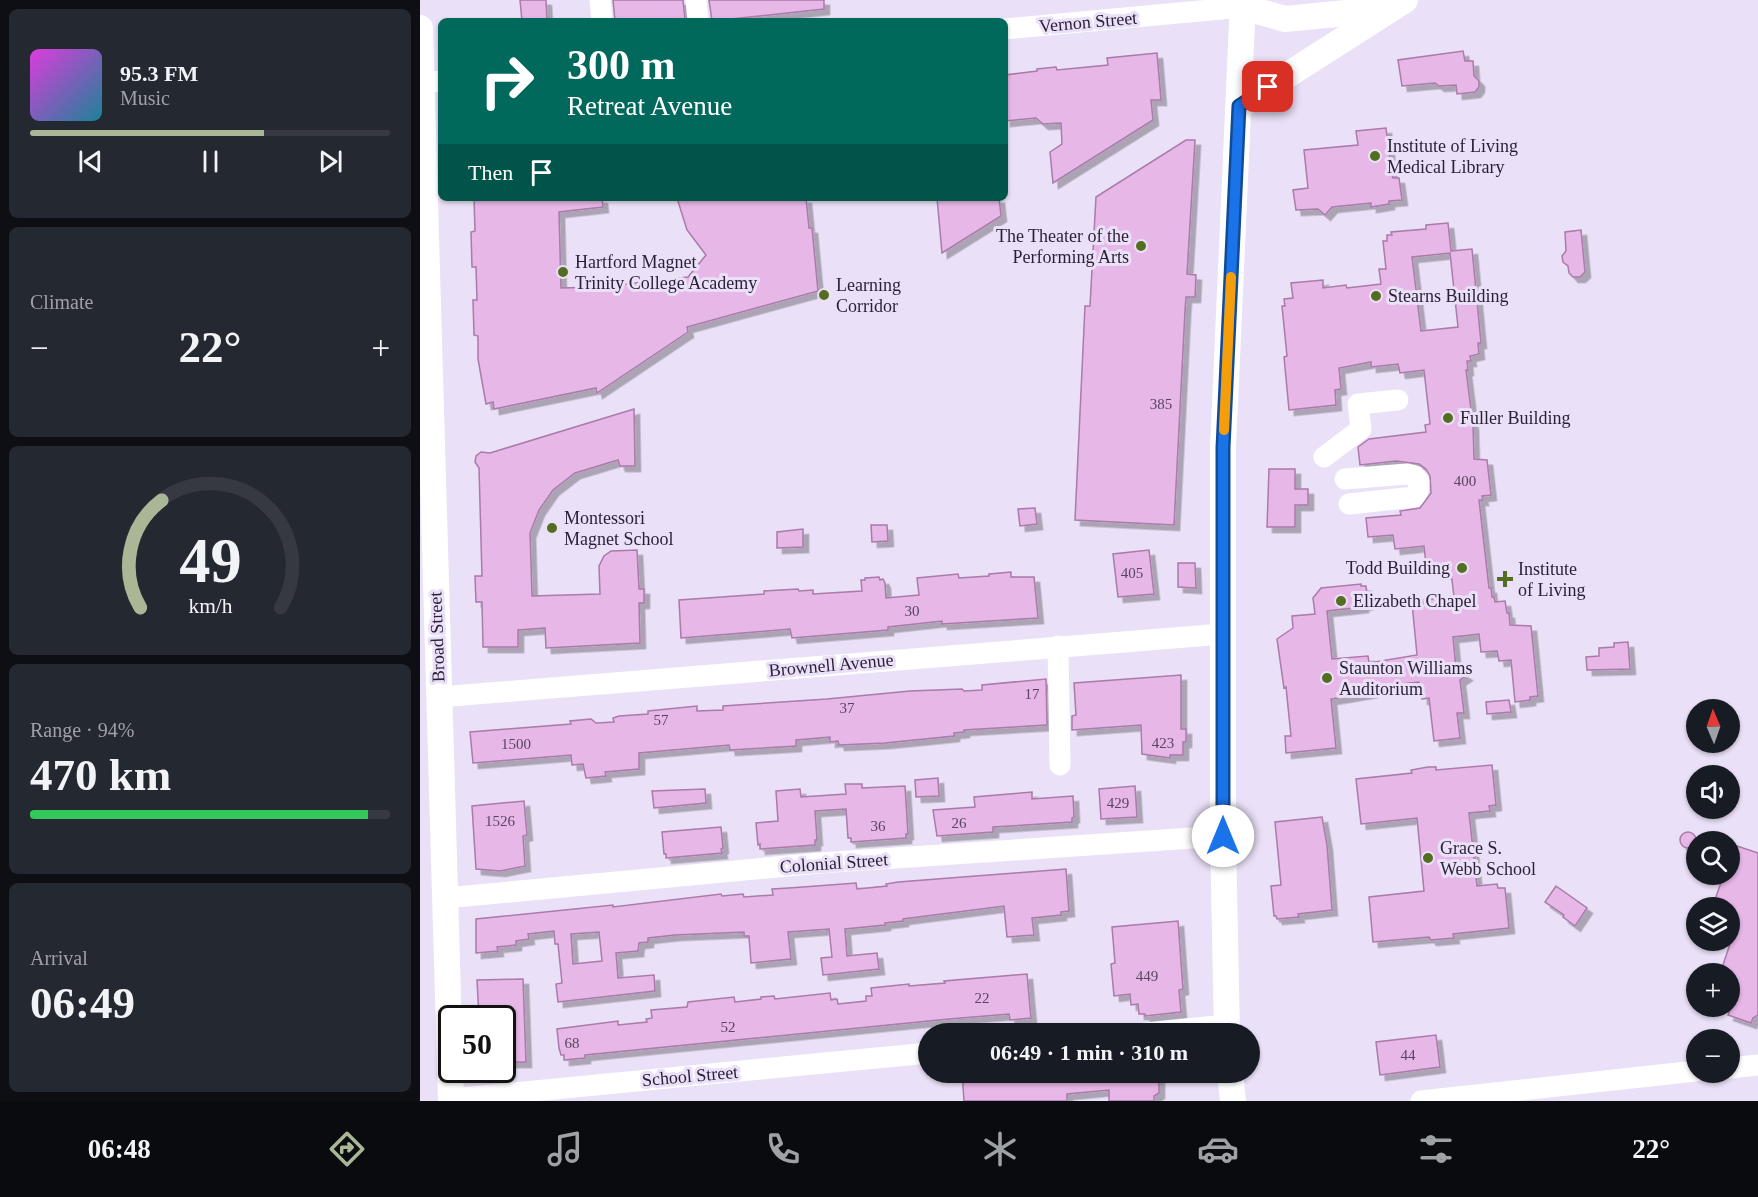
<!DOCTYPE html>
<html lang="en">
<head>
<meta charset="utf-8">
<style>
	body { margin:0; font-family:Georgia,serif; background:#242831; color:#f1f3f6; height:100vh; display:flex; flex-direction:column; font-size:22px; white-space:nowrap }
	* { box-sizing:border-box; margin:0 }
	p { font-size:20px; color:#9ea1a6 }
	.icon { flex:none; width:33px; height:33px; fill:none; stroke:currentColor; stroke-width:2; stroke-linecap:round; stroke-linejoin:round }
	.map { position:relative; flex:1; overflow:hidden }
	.panel { display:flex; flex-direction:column; gap:9px; padding:9px; background:#0d0f14; width:420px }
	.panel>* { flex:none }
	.top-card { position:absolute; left:18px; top:18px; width:570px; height:183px; border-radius:9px; box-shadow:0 2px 4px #0004; background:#00695c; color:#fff; overflow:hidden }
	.needle { width:39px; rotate:358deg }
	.controls { position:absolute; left:1266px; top:699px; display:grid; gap:12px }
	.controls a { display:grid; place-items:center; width:54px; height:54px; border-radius:50%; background:#171b24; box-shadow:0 2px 4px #0004; font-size:30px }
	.speed { position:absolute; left:18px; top:1005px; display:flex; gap:12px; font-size:30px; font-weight:700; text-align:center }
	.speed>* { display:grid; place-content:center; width:78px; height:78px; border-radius:50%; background:#171b24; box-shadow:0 2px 4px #0004; line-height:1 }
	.speed .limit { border:3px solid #111; border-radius:9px; background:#fff; color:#111 }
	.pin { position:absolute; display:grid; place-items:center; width:51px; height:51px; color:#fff; margin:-26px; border-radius:12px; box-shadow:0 3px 9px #0006 }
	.me { position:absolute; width:66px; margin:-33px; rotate:0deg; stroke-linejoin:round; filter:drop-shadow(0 0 4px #0008) }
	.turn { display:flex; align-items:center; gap:21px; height:126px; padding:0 30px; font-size:27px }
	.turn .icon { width:78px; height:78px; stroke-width:2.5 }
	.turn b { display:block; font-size:42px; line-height:51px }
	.then { display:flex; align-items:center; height:57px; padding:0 30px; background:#0003; gap:12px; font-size:22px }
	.big { font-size:45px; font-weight:600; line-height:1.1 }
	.panel .widget { flex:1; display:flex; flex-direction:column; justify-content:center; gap:9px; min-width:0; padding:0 21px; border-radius:9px; background:#242831 }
	.panel .dial { align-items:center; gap:0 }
	.dial svg { height:156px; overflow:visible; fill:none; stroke:#363941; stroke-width:7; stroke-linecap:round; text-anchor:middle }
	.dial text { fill:#f1f3f6; stroke:none }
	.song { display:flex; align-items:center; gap:18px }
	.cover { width:72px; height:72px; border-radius:9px; background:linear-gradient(135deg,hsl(300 70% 55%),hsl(190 70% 35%)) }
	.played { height:6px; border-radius:3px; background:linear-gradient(90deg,#aab796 65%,#363941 65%) }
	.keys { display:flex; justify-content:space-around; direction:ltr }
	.heat { display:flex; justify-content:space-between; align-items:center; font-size:33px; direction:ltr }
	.charge { height:9px; border-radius:4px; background:linear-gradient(90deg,#34c759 94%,#363941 0) }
	.trip { position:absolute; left:498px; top:1023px; width:342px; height:60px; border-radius:30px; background:#171b24; box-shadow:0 2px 4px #0004; font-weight:600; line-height:60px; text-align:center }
	.tabs { display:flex; height:96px; justify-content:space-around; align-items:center; background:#090b0e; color:#9ea1a6 }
	.tabs .icon { width:42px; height:42px }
	.tabs .current { color:#aab796 }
	.tabs b { font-size:27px; color:#f1f3f6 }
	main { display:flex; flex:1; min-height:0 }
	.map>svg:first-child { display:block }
	.building { fill:#e7b7e7; stroke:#a97ba9; stroke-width:1.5; fill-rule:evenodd; filter:url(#shadow) }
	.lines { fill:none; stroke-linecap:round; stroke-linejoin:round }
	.minor { stroke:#fff; stroke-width:21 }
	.major { stroke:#fff; stroke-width:26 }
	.route-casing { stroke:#114b97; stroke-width:15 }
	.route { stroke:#1a73e8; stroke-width:10 }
	.slow { stroke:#f59e0b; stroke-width:10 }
	.poi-dot { fill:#536e20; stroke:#eae0f7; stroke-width:2 }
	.labels { text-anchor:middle; stroke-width:6; stroke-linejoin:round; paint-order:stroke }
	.number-label { font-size:15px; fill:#594562 }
	.street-label { font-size:18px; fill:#2a1f35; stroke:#eae0f7 }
	.poi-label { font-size:18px; fill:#2a1f35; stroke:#eae0f7; text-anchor:start }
</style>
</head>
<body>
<main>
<section class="panel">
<div class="widget">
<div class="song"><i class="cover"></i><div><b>95.3 FM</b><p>Music</p></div></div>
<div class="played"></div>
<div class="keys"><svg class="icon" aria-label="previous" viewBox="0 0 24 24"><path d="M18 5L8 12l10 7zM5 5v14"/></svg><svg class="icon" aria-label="pause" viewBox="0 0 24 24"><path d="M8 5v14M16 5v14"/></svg><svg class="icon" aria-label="next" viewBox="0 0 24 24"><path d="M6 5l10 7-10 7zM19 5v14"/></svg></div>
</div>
<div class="widget"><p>Climate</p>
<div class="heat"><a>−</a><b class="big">22°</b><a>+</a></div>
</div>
<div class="widget dial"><svg viewBox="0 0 100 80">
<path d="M14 69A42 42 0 1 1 86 69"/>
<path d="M14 69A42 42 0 0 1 25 14" stroke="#aab796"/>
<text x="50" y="56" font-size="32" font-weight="700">49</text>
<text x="50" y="72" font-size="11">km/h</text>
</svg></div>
<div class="widget"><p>Range · 94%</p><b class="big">470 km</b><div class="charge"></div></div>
<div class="widget"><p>Arrival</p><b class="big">06:49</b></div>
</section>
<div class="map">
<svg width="1338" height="1101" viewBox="0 0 1338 1101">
	<defs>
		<filter id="shadow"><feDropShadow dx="5.5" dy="5.5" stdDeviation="0" flood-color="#0004"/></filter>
	</defs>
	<rect width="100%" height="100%" fill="#eae0f7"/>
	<g class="building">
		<path d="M100,0H126L127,21H102Z"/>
		<path d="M193,0H263L265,20L195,21Z"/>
		<path d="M289,0H404V9L292,21Z"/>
		<path d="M1043,51L1045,61H1053L1054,76L1059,81V87L1055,92L1037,94L1036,85L1019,86L1015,83L982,86L978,60Z"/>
		<path d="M737,53L741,100H731L733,120L633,183L630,152L642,144L641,123L623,124L616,118L585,121V75L617,71V69L636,67L637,70L688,65L687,58Z"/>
		<path d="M966,128L972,175L973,178H979L982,200L969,201V204L951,207V203L912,207L905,215L898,209L876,210L873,190L888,188L884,150L938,145L936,131Z"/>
		<path d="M766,140H775L767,274L776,275L775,297H766L765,311L754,525L655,520L665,306H670L676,197Z"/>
		<path d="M54,198H182L183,207L139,212L141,288L180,287L268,277L286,255L267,230L257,198H386L389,228H392L398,291L267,327L268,332L177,393L176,388L74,409L73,402L66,404L58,359V336L54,335L53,300H57L56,267H52L51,232L55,231Z"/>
		<path d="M517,198H579L581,216L522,253Z"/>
		<path d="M1028,223L1031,251L1052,249L1061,343H1058L1059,354L1050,356L1051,361H1047L1048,370H1046L1053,425L1054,459L1067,460L1071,495L1062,496L1063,500H1059L1069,588H1071L1072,597H1074L1075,602L1085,601L1087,613H1089L1090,625L1111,626L1118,696L1110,697V700L1095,702L1091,660L1079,661L1077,651L1061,652L1059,634L1033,637L1036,669L1047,675L1040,680L1044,713H1037L1040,738L1014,741L1009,698L1002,699V693H1000L999,682L952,687V692L911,699L916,748L866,753L865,736H871L866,687L864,688L857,639L873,628L872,616L895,614L893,598L901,588L941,584V586H946L948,604L943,605V607L907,611L912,659L948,656L949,663L997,655L992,603H1003V600L1034,597L1031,572L1025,573L1024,570H1017V563L1006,565L1004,546L975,549L973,535L948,537L946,518L981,515L980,511L1000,508L1011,493L1010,476L1006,469L999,464L976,461L940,465L938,447L949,439L1006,432L1005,425L1010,424L1004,370L980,373L978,364L951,367V362L919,368L921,389L915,390L916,405L869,410L864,357L867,356L862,306H865L864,299L873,298L871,283L903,280V288L926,285L927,288L961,284L959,269H966L963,241H967V235H972L971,232L1006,229V225ZM1030,253L1038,327L1001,331L992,257Z"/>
		<path d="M1161,230L1165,272L1160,277H1153L1149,273L1148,266L1143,262L1142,256L1146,251L1145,232Z"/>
		<path d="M214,409L215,466H200L198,460L155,473L133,490L119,510L110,533L112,596L180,594L179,566L184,556L191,551L217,550L219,589H224V603H219L220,643L126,648L125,628L98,630V647H63L62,602H56L55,576H62L59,468L55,462L56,456L61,452L70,453Z"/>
		<path d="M849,469H875V489H888V505H875V527H847Z"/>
		<path d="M615,508L617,524L600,526L598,509Z"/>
		<path d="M451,525H467L468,541L452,542Z"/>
		<path d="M383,529V547L357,548V532Z"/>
		<path d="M729,550L734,594L698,597L693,554Z"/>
		<path d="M758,563H775L776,588L758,587Z"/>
		<path d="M591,572V577H614L618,618L522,624V621L468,627V630L372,638L370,629L261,638L259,600L344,594V591L378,589L379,591L393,590V594L442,591L441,580H445V578L459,577L460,580L463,579L465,583L466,598L499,595L497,578L538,574L539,578L569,576V574Z"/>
		<path d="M1208,642L1210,669L1167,670L1166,657L1179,656V648L1194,647V643Z"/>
		<path d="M761,675V729H766V742H763V755H750V758L722,754L721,725L652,730V716L656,715L654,683Z"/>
		<path d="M626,679L627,725L544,730V732L534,733V736L465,743L419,745L418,741L410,742V737L376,740V746L310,750L309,745L219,753V769L185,772L186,776L166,778L163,764L152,765L151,755L53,763L50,732L151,724L150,721L171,719L176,723L194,722L193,718L199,716L228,714V711L277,706V711L303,710V706L407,699L490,691L542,689L544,691L562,690V685Z"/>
		<path d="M1089,700L1091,712L1067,714L1066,702Z"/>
		<path d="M1072,765L1076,805L1069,806L1070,811L1049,813L1057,886L1077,884L1078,888H1085L1089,928L1033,934L1034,938L1011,940L1009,937L953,942L949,897L1004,891L997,818L941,824L936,779L992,773L991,770L1008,767H1016V770Z"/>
		<path d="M518,778L519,796L496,797L495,780Z"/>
		<path d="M425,784H442V788L485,786L488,834H486V838L431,842V838H428L426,809L395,811L397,840H395V845L340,849V844L338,845L336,823L358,821L356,791L380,789L381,797L426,794Z"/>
		<path d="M715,786L717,817L681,819L679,789Z"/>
		<path d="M285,789L286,803L234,808L232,791Z"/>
		<path d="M612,792V799L653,796L654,817L652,818V822L573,827V832L517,836L513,810L555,807L554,797Z"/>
		<path d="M104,801L107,835L103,836L105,866L80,871L56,869L52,806Z"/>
		<path d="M902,817L907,845L912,910L878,914L879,917L857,919L856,916H854L851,886L861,885L855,822Z"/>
		<path d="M301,827L303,848L301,849L302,853L246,858V854H244L242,832Z"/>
		<circle cx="1268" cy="840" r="8"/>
		<path d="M1314,845L1338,853V1015L1333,1018L1331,1023L1308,1015L1311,1007H1310V974H1300L1310,944V908H1292L1304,874H1310V858Z"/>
		<path d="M646,869L649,911L641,912V915L612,918L614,935L587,937L584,906L483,919V921L465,923V925L425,929L427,956L457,953L459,969L403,975L401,958L412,957L409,929L368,932L371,959L331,963L329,936H324V932L255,935L228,938V942L219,943L218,951L196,953L198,978L234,975L235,991L138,1002L136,984L142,983L138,944H135L134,931L108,934L109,939L96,941V945L77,947L78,951L56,953V919L193,905V907L301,894L302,896L323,894L324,897L353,895L352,889L369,888L436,883L437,889L467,886L466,884L478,882ZM179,932L182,961L153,964L151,934Z"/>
		<path d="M1136,886L1167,908L1155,926L1143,917L1144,915L1125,902Z"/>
		<path d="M758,921L763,989L759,990L761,1012L725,1016V1014H719L718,1004L711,1005L710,994L694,996L691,964L695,963L692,927Z"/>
		<path d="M607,974L611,1018L590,1020L589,1014L529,1019L165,1055V1058L144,1060V1055H141L139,1048L137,1029L198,1021V1025L227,1022L226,1019L232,1018L231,1010L267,1007L268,1002L314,997L315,1002L341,999V997L354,996L355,999L410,993L411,1000L417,999L418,1004L446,1001V996H452L451,988L489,984V986L525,983L524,981Z"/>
		<path d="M103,979L106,1062H82V1018H59L57,980Z"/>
		<path d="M1016,1035L1020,1067L960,1075L956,1042Z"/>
		<path d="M542,1072H729L739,1076V1093L734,1096V1101H689V1090L647,1094V1101H544Z"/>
	</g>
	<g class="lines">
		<g class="minor">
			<path d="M180,0L182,21"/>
			<path d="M276,0L278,21"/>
			<path d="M585,29L823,7"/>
			<path d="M2,83L21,81"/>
			<path d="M904,457L941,429L938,404L978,400"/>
			<path d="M925,479L987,474L995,476L999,482L998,491L994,497L929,504"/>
			<path d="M638,646L640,765"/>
			<path d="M19,697L803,634"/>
			<path d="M25,898L400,863L803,836"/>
			<path d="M717,1034L806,1025"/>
			<path d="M1310,1068L1338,1065"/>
			<path d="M31,1099L508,1053"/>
			<path d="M1001,1101L1276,1071"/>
		</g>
		<g class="major">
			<path d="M823,7L865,19L946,11L964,7"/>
			<path d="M0,28L31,1101"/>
			<path d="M819,106L985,0"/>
			<path d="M807,1034L803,836V448L823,0"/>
			<path d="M810,1072L813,1101"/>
		</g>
	</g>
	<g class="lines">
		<g class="route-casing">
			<path id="route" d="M803,836V448L819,106L848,87"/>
		</g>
		<use href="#route" class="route"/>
		<path class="slow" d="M804,430L811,277"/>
	</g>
	<g class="poi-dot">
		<circle cx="955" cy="156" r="6"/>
		<circle cx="721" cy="246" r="6"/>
		<circle cx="143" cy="272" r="6"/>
		<circle cx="404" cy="295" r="6"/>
		<circle cx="956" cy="296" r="6"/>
		<circle cx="1028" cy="418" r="6"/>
		<circle cx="132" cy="528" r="6"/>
		<circle cx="1042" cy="568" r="6"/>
		<path d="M1082 570h6v6h6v6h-6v6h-6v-6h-6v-6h6z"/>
		<circle cx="921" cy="601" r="6"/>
		<circle cx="907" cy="678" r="6"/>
		<circle cx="1008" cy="858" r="6"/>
	</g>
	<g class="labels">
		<g class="number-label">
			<text x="741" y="409">385</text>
			<text x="1045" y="486">400</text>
			<text x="712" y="578">405</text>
			<text x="492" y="616">30</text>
			<text x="612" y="699">17</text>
			<text x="427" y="713">37</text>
			<text x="241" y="725">57</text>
			<text x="743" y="748">423</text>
			<text x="96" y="749">1500</text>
			<text x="698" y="808">429</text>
			<text x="80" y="826">1526</text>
			<text x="539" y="828">26</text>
			<text x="458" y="831">36</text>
			<text x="727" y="981">449</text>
			<text x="562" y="1003">22</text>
			<text x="308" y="1032">52</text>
			<text x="152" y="1048">68</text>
			<text x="988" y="1060">44</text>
		</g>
		<g class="street-label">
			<text transform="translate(668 22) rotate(-5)" y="6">Vernon Street</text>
			<text transform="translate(17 637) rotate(-92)" y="6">Broad Street</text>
			<text transform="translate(411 665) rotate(-5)" y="6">Brownell Avenue</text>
			<text transform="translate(414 863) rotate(-4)" y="6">Colonial Street</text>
			<text transform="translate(270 1076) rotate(-5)" y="6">School Street</text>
		</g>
		<g class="poi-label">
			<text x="967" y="152">Institute of Living<tspan x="967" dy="21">Medical Library</tspan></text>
			<text x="709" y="242" text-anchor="end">The Theater of the<tspan x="709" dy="21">Performing Arts</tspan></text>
			<text x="155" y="268">Hartford Magnet<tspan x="155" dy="21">Trinity College Academy</tspan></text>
			<text x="416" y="291">Learning<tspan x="416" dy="21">Corridor</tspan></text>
			<text x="968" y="302">Stearns Building</text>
			<text x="1040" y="424">Fuller Building</text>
			<text x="144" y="524">Montessori<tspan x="144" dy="21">Magnet School</tspan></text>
			<text x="1030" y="574" text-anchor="end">Todd Building</text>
			<text x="1098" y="575">Institute<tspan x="1098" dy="21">of Living</tspan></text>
			<text x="933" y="607">Elizabeth Chapel</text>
			<text x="919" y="674">Staunton Williams<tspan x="919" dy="21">Auditorium</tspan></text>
			<text x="1020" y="854">Grace S.<tspan x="1020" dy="21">Webb School</tspan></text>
		</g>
	</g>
</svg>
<div class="controls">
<a><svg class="needle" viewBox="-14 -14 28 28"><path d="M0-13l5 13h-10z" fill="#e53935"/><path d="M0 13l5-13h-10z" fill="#9ea1a6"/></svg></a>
<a><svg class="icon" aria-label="sound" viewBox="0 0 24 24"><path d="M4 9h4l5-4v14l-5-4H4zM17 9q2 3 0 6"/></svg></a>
<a><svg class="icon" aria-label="search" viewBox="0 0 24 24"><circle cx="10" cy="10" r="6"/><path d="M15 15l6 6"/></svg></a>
<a><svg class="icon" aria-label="layers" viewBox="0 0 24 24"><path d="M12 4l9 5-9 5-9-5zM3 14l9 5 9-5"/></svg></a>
<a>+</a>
<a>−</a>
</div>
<div class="speed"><div class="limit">50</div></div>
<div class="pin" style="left:848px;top:87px;background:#d93025"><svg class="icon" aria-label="arrive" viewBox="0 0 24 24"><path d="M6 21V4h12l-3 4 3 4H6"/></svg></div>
<svg class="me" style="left:803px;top:836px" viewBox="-20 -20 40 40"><circle r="19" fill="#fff"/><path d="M0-13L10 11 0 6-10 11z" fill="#1a73e8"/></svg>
<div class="trip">06:49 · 1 min · 310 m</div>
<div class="top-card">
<div class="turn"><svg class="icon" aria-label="right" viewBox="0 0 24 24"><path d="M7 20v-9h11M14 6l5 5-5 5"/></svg><div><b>300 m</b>Retreat Avenue</div></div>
<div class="then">Then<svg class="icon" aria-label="arrive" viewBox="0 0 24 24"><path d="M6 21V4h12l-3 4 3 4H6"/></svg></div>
</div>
</div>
</main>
<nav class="tabs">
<b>06:48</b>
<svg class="icon current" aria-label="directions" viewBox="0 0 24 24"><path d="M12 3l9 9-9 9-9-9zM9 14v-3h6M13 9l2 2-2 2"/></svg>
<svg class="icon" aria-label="music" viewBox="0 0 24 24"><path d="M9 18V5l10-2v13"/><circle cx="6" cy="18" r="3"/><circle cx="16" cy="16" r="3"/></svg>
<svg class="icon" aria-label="phone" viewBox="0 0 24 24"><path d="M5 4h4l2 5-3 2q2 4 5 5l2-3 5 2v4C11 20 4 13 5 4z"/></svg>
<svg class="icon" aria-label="climate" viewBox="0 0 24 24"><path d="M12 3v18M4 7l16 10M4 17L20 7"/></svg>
<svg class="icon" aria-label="car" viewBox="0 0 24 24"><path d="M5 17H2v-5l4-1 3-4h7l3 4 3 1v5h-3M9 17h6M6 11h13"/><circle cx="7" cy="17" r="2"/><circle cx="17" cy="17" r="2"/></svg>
<svg class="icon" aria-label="filters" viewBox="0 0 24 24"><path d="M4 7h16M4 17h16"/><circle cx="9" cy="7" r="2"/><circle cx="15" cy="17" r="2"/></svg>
<b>22°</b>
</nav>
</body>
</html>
